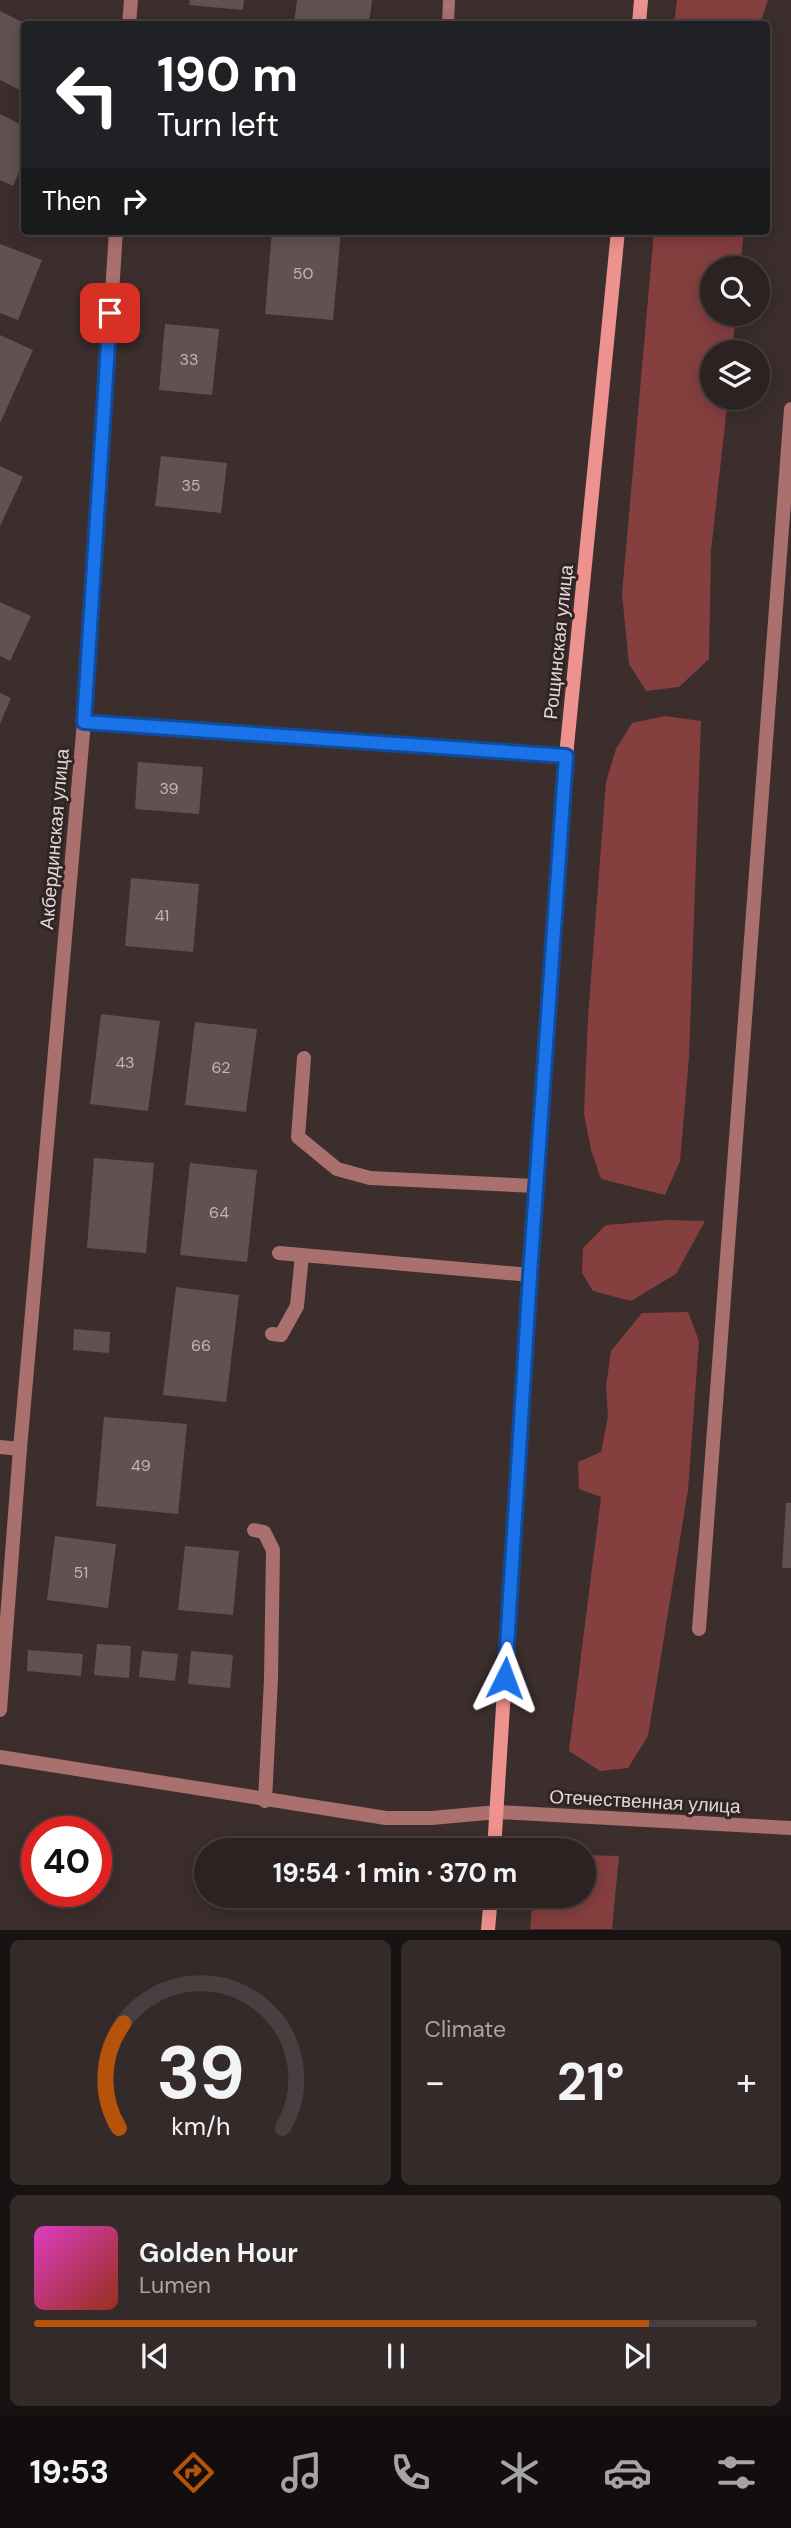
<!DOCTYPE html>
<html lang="en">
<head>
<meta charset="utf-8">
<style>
	body { margin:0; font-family:"DM Sans",sans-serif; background:#342a2a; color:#f1f3f6; height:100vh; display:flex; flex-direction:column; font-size:26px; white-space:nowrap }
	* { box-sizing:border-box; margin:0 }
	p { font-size:23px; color:#a6a4a5 }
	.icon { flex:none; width:38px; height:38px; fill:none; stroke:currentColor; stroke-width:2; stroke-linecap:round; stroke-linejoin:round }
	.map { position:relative; height:1930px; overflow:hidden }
	.sheet { display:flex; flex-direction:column; gap:10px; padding:10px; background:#181313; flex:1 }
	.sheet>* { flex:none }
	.banner { position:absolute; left:21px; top:21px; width:749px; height:214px; border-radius:7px; box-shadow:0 4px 18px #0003,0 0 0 2px #483f40; background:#202124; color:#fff; overflow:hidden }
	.buttons { position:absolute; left:700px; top:256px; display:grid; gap:14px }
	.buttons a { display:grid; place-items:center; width:70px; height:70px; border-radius:50%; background:#2c2222; box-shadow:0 4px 18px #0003,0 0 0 2px #483f40; font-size:35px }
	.speed { position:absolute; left:21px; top:1816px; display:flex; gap:14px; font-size:35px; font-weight:700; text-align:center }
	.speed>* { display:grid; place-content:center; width:91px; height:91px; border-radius:50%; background:#2c2222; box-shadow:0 4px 18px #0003,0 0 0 2px #483f40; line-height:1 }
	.speed .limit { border:10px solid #d22; background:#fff; color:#111 }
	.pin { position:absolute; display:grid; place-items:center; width:60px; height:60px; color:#fff; margin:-30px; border-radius:14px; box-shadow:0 4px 10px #0006 }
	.me { position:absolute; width:77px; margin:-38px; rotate:3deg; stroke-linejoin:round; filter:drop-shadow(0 0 5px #0008) }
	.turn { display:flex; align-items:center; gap:24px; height:147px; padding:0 21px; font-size:32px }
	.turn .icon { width:91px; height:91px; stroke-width:2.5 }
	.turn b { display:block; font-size:49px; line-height:60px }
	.then { display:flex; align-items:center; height:66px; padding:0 21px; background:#0003; gap:14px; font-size:26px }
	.big { font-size:52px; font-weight:700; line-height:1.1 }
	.sheet .card { flex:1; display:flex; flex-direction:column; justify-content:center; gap:10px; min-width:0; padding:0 24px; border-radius:10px; background:#342a2a }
	.sheet .dial { align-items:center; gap:0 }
	.dial svg { height:182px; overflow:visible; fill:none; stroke:#483f40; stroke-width:7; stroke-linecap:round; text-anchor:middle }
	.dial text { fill:#f1f3f6; stroke:none }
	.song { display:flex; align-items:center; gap:21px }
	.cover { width:84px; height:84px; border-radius:10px; background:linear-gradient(135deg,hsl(310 70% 55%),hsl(10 70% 35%)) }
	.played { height:7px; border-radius:4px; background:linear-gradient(90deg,#b45309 85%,#483f40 85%) }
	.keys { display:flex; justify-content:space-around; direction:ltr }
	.heat { display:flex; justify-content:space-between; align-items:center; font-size:38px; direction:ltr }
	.sheet .tiles { flex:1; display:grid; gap:10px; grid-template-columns:1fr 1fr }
	.card:last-child { grid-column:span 2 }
	.trip { position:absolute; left:194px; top:1838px; width:402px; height:70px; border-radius:35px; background:#2c2222; box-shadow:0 4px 18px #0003,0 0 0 2px #483f40; font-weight:700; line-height:70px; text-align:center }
	.tab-bar { display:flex; height:112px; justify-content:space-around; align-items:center; background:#120e0e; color:#a6a4a5 }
	.tab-bar .icon { width:49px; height:49px }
	.tab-bar .active { color:#b45309 }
	.tab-bar b { font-size:32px; color:#f1f3f6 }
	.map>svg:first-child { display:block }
	.green { fill:#843f3e }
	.building { fill:#615251 }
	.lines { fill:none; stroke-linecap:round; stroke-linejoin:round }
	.lane { stroke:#a9706e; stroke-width:12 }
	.street { stroke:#a9706e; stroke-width:14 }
	.secondary { stroke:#ed928e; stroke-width:14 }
	.route-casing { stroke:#114b97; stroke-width:18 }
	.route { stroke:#1a73e8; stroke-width:12 }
	.labels { text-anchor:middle; stroke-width:6; stroke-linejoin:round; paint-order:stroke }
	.number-label { font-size:16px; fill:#c1b6b6 }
	.street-label { font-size:19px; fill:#e1d8d7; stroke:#312424 }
</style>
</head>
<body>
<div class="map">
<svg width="791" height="1930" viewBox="0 0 791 1930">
	<rect width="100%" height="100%" fill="#3b2e2d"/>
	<g class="green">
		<path d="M677,0H768L760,24H674Z"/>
		<path d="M654,231H744L740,268H712V313H736L732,352H712V397H728L711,551L709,659L679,687L646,691L629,664L622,594Z"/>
		<path d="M665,716L701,721L689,1057L680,1161L665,1195L601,1179L591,1150L584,1114L588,1017L606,782L616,749L632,723Z"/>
		<path d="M667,1220L705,1221L676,1274L631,1301L593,1291L582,1273L583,1248L606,1225Z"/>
		<path d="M688,1312L699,1341L688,1490L648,1736L628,1768L600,1771L569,1751L601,1497L579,1489L578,1462L601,1452L608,1416L606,1386L611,1351L642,1313Z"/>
		<path d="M585,1855L619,1856L612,1929H530L533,1895H584Z"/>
	</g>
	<g class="building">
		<path d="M190,0H244L243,10L189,5Z"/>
		<path d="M297,0H372L369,24H294Z"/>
		<path d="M0,11L24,23V92L0,80Z"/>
		<path d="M0,114L24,126V160L13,186L0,180Z"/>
		<path d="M272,231H341L333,320L265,314Z"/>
		<path d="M0,244L42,260L18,320L0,313Z"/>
		<path d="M165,324L219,329L212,395L159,390Z"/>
		<path d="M0,335L33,350L0,423Z"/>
		<path d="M161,456L227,463L221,513L155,506Z"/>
		<path d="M0,466L23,477L0,526Z"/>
		<path d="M0,602L31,616L10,661L0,656Z"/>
		<path d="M0,693L11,698L0,724Z"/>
		<path d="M138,762L203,767L199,814L135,809Z"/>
		<path d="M131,878L199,884L193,952L125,946Z"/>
		<path d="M101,1014L160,1021L148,1111L90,1104Z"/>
		<path d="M195,1022L257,1029L246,1112L185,1105Z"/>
		<path d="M94,1158L154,1163L146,1253L87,1248Z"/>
		<path d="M190,1163L257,1170L247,1262L180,1255Z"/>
		<path d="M176,1287L239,1295L226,1402L163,1395Z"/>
		<path d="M74,1329L110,1332L109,1353L73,1350Z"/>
		<path d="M104,1417L187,1424L178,1514L96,1506Z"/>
		<path d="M786,1503H791V1568H782Z"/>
		<path d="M55,1536L116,1544L108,1608L47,1600Z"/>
		<path d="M185,1546L239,1551L233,1615L178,1610Z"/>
		<path d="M97,1644L131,1646L129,1678L94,1675Z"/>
		<path d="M28,1650L83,1654L81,1676L27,1671Z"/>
		<path d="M142,1651L178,1654L175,1681L139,1677Z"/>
		<path d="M191,1651L233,1655L230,1688L188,1684Z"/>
	</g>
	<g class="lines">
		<path class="lane" d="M448,24L449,0"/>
		<g class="street">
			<path d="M129,24L131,0"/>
			<path d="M84,722L566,756"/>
			<path d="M304,1058L298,1137L337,1169L370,1178L536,1186"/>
			<path d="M279,1253L530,1275"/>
			<path d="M272,1334L281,1335L297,1306L302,1255"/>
			<path d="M0,1447L20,1449"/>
			<path d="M254,1530L264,1532L273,1550L271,1679L265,1801"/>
			<path d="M699,1629L791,409"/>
			<path d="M0,1710L20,1449L84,722L116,231"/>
			<path d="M0,1757L386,1818H432L497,1812L791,1828"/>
		</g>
		<g class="secondary">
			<path d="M639,24L641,0"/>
			<path d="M494,1850L530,1275L566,756L618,231"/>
			<path d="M488,1930L491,1895"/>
		</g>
	</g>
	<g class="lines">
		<g class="route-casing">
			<path id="route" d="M110,313L84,722L566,756L530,1275L505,1678"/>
		</g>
		<use href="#route" class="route"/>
	</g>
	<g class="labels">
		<g class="number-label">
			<text x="303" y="279">50</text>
			<text x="189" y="365">33</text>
			<text x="191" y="491">35</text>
			<text x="169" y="794">39</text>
			<text x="162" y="921">41</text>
			<text x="125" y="1068">43</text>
			<text x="221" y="1073">62</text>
			<text x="219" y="1218">64</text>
			<text x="201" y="1351">66</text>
			<text x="141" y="1471">49</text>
			<text x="81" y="1578">51</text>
		</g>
		<g class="street-label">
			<text transform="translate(558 642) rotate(-84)" y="7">Рощинская улица</text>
			<text transform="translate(54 839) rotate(-85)" y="7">Акбердинская улица</text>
			<text transform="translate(645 1801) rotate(3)" y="7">Отечественная улица</text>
		</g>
	</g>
</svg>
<div class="buttons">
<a><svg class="icon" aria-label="search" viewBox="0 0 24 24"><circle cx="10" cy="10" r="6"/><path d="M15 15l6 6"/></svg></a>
<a><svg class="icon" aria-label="layers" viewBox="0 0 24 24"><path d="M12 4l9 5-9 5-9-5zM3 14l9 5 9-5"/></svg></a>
</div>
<div class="speed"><div class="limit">40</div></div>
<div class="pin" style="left:110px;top:313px;background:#d93025"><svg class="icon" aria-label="arrive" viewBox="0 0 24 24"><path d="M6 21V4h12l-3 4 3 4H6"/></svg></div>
<svg class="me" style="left:505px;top:1678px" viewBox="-20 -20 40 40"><path d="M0-17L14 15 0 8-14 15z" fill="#1a73e8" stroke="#fff" stroke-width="4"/></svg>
<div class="trip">19:54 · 1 min · 370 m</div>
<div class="banner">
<div class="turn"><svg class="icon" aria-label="left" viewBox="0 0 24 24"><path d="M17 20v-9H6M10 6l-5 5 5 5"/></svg><div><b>190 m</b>Turn left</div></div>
<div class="then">Then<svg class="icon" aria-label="right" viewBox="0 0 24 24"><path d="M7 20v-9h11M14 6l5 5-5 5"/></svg></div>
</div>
</div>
<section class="sheet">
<div class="tiles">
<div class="card dial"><svg viewBox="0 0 100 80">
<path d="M14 69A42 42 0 1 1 86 69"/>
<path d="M14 69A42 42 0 0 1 16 23" stroke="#b45309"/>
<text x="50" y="56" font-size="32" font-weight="700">39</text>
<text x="50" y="72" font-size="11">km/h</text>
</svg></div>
<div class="card"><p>Climate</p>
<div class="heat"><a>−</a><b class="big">21°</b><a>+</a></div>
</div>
<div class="card">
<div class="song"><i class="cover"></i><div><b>Golden Hour</b><p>Lumen</p></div></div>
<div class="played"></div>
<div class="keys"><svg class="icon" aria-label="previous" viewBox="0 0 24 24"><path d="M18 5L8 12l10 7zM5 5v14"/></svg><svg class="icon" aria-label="pause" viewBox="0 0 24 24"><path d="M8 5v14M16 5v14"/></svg><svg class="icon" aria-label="next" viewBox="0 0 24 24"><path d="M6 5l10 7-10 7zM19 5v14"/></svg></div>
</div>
</div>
</section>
<nav class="tab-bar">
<b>19:53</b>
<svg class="icon active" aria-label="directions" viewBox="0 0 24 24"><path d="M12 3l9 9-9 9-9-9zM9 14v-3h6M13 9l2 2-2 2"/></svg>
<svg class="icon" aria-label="music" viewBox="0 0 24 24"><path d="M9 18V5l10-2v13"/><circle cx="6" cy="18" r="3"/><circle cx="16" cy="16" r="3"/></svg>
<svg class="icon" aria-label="phone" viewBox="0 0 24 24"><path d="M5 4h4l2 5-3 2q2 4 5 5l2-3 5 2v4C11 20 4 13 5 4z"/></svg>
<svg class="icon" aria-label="climate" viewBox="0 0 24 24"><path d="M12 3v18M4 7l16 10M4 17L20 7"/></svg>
<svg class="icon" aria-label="car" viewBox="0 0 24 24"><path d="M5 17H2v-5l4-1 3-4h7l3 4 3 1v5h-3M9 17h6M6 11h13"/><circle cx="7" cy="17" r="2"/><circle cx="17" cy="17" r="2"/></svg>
<svg class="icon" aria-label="filters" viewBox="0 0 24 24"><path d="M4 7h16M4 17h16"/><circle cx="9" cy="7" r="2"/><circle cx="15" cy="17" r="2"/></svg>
</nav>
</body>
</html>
